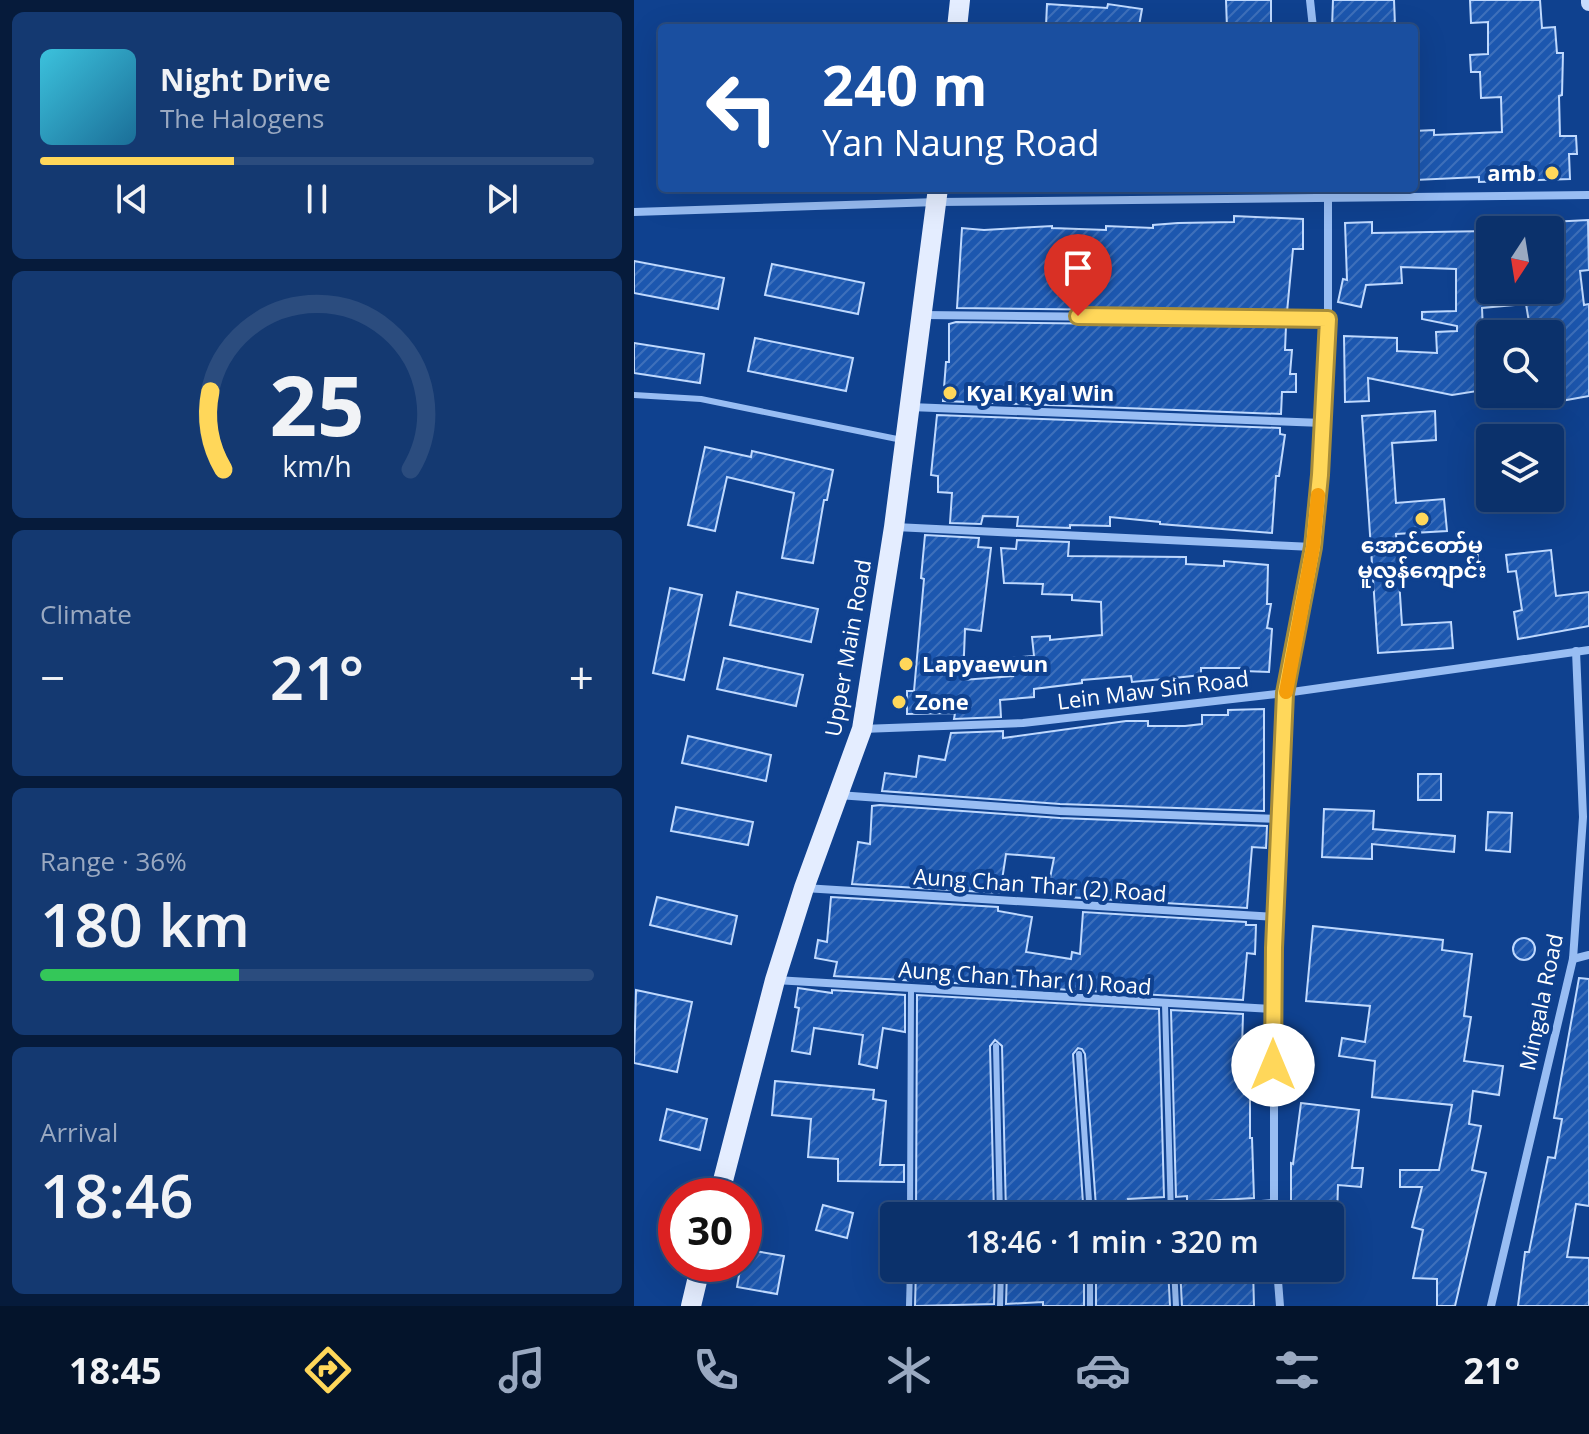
<!DOCTYPE html>
<html lang="en">
<head>
<meta charset="utf-8">
<style>
	body { margin:0; font-family:"Open Sans","Noto Sans Myanmar",sans-serif; background:#143971; color:#f1f3f6; height:100vh; display:flex; flex-direction:column; font-size:30px; white-space:nowrap }
	* { box-sizing:border-box; margin:0 }
	p { font-size:26px; color:#9aa9c1 }
	.icon { flex:none; width:44px; height:44px; fill:none; stroke:currentColor; stroke-width:2; stroke-linecap:round; stroke-linejoin:round }
	.map { position:relative; flex:1; overflow:hidden }
	.sheet { display:flex; flex-direction:column; gap:12px; padding:12px; background:#061b3b; width:634px }
	.sheet>* { flex:none }
	.guide { position:absolute; left:24px; top:24px; width:760px; height:168px; border-radius:8px; box-shadow:0 8px 32px #0002,0 0 0 2px #2b4c7e; background:#1a4fa0; color:#fff; overflow:hidden }
	.needle { width:52px; rotate:192deg }
	.controls { position:absolute; left:842px; top:216px; display:grid; gap:16px }
	.controls a { display:grid; place-items:center; width:88px; height:88px; border-radius:8px; background:#0b316b; box-shadow:0 8px 32px #0002,0 0 0 2px #2b4c7e; font-size:40px }
	.speed { position:absolute; left:24px; top:1178px; display:flex; gap:16px; font-size:40px; font-weight:700; text-align:center }
	.speed>* { display:grid; place-content:center; width:104px; height:104px; border-radius:50%; background:#0b316b; box-shadow:0 8px 32px #0002,0 0 0 2px #2b4c7e; line-height:1 }
	.speed .limit { border:12px solid #d22; background:#fff; color:#111 }
	.pin { position:absolute; display:grid; place-items:center; width:68px; height:68px; color:#fff; margin:-82px -34px; border-radius:50% 50% 50% 0; rotate:-45deg; box-shadow:0 0 8px #0007 }
	.pin .icon { rotate:45deg }
	.me { position:absolute; width:88px; margin:-44px; rotate:0deg; stroke-linejoin:round; filter:drop-shadow(0 0 6px #0008) }
	.turn { display:flex; align-items:center; gap:28px; height:168px; padding:0 32px; font-size:36px }
	.turn .icon { width:104px; height:104px; stroke-width:2.5 }
	.turn b { display:block; font-size:56px; line-height:68px }
	.big { font-size:60px; font-weight:600; line-height:1.1 }
	.sheet .widget { flex:1; display:flex; flex-direction:column; justify-content:center; gap:12px; min-width:0; padding:0 28px; border-radius:12px; background:#143971 }
	.sheet .dial { align-items:center; gap:0 }
	.dial svg { height:208px; overflow:visible; fill:none; stroke:#2b4c7e; stroke-width:7; stroke-linecap:round; text-anchor:middle }
	.dial text { fill:#f1f3f6; stroke:none }
	.song { display:flex; align-items:center; gap:24px }
	.cover { width:96px; height:96px; border-radius:12px; background:linear-gradient(135deg,hsl(190 70% 55%),hsl(200 70% 35%)) }
	.played { height:8px; border-radius:4px; background:linear-gradient(90deg,#ffd75a 35%,#2b4c7e 35%) }
	.keys { display:flex; justify-content:space-around; direction:ltr }
	.heat { display:flex; justify-content:space-between; align-items:center; font-size:44px; direction:ltr }
	.charge { height:12px; border-radius:6px; background:linear-gradient(90deg,#34c759 36%,#2b4c7e 0) }
	.trip { position:absolute; left:246px; top:1202px; width:464px; height:80px; border-radius:8px; background:#0b316b; box-shadow:0 8px 32px #0002,0 0 0 2px #2b4c7e; font-weight:600; line-height:80px; text-align:center }
	.tab-bar { display:flex; height:128px; justify-content:space-around; align-items:center; background:#04142b; color:#9aa9c1 }
	.tab-bar .icon { width:56px; height:56px }
	.tab-bar .on { color:#ffd75a }
	.tab-bar b { font-size:36px; color:#f1f3f6 }
	main { display:flex; flex:1; min-height:0 }
	.map>svg:first-child { display:block }
	.building { fill:url(#building-hatch); stroke:#bfd9fe; stroke-width:2 }
	.lines { fill:none; stroke-linecap:round; stroke-linejoin:round }
	.lane { stroke:#98bdf3; stroke-width:6 }
	.street { stroke:#98bdf3; stroke-width:8 }
	.secondary { stroke:#c7dcfd; stroke-width:16 }
	.primary { stroke:#e4edff; stroke-width:20 }
	.route-casing { stroke:#a68c3a; stroke-width:20 }
	.route { stroke:#ffd75a; stroke-width:14 }
	.slow { stroke:#f59e0b; stroke-width:14 }
	.poi-dot { fill:#ffd75a; stroke:#0f418f; stroke-width:3 }
	.labels { text-anchor:middle; stroke-width:8; stroke-linejoin:round; paint-order:stroke }
	.poi-label { font-size:22px; font-weight:bold; fill:#fff; stroke:#0f418f; text-anchor:start }
	.street-label { font-size:22px; fill:#fff; stroke:#0f418f }
</style>
</head>
<body>
<main>
<section class="sheet">
<div class="widget">
<div class="song"><i class="cover"></i><div><b>Night Drive</b><p>The Halogens</p></div></div>
<div class="played"></div>
<div class="keys"><svg class="icon" aria-label="previous" viewBox="0 0 24 24"><path d="M18 5L8 12l10 7zM5 5v14"/></svg><svg class="icon" aria-label="pause" viewBox="0 0 24 24"><path d="M8 5v14M16 5v14"/></svg><svg class="icon" aria-label="next" viewBox="0 0 24 24"><path d="M6 5l10 7-10 7zM19 5v14"/></svg></div>
</div>
<div class="widget dial"><svg viewBox="0 0 100 80">
<path d="M14 69A42 42 0 1 1 86 69"/>
<path d="M14 69A42 42 0 0 1 9 39" stroke="#ffd75a"/>
<text x="50" y="56" font-size="32" font-weight="700">25</text>
<text x="50" y="72" font-size="11">km/h</text>
</svg></div>
<div class="widget"><p>Climate</p>
<div class="heat"><a>−</a><b class="big">21°</b><a>+</a></div>
</div>
<div class="widget"><p>Range · 36%</p><b class="big">180 km</b><div class="charge"></div></div>
<div class="widget"><p>Arrival</p><b class="big">18:46</b></div>
</section>
<div class="map">
<svg width="955" height="1306" viewBox="0 0 955 1306">
	<defs>
		<pattern id="building-hatch" width="6" height="6" patternUnits="userSpaceOnUse" patternTransform="scale(2)"><rect width="6" height="6" fill="#1c57af"/><path d="M-1 1l2-2M0 6l6-6M5 7l2-2" fill="none" stroke="#3e70bb"/></pattern>
	</defs>
	<rect width="100%" height="100%" fill="#0f418f"/>
	<g class="building">
		<path d="M592,0H637V28H593Z"/>
		<path d="M699,0H760L761,25L698,28Z"/>
		<path d="M836,0H906L908,28L921,27L923,53H929L928,95L925,96L926,136H942L943,154H935L936,179L845,182V177L781,180L780,131L800,130V135L868,132L867,97L847,98L846,72H837L836,55L854,54V22L837,23Z"/>
		<path d="M413,4L473,8L474,4L508,9L505,26L434,28L412,26Z"/>
		<path d="M600,216L669,219V249H659L653,312L323,308L328,228L350,230L418,226V228L472,230V226L519,228V225L544,223L600,222Z"/>
		<path d="M954,220L955,270L946,271L950,305L955,304V396L916,403V331L897,334L892,304L848,308L850,354L856,353V389L818,395L734,378L735,401L711,402L710,336L763,338V351L803,353L802,332L823,331V326L788,319V312L822,311V269L767,267L768,283L732,285L727,307L704,302L709,279L713,280L711,223L738,222V233L856,231V251L845,250V290H916V222Z"/>
		<path d="M0,261L90,278L84,309L0,293Z"/>
		<path d="M138,264L230,283L224,314L131,295Z"/>
		<path d="M322,322L652,326L651,350H658L656,374H662V392H648L647,414L309,401L312,362H315V324Z"/>
		<path d="M121,338L219,358L212,391L114,371Z"/>
		<path d="M0,343L70,354L66,383L0,373Z"/>
		<path d="M801,411L802,440L758,443L762,503L810,499L813,531L762,534L768,625L817,622L819,648L744,653L728,416Z"/>
		<path d="M303,415L646,428V434L651,435L645,476H642L638,533L526,524V522L476,517V526L436,525V528L383,526L384,517L349,516L347,524L316,523L318,493L304,492V476L297,475Z"/>
		<path d="M71,447L117,457L118,451L199,470L193,500H190L179,563L148,558L160,493L93,477L81,531L54,525Z"/>
		<path d="M291,535L345,538L344,547L357,548L347,631L331,629L329,680L379,676L377,658L400,656L398,637L416,636V640L468,635L467,602L438,600V595L408,594L409,584L370,583L367,548L382,549L383,540L435,542L434,556L552,557V564L590,566V561L634,565L633,604H637L633,628L638,629L635,672L610,671V668H567V675L540,678L498,682L497,676L448,680V683L400,689V697L366,700L367,717L320,719L321,713L273,714V691H280L290,579L287,578Z"/>
		<path d="M917,550L922,596L955,592V626L884,639L880,612L888,610L882,571L874,572L872,555Z"/>
		<path d="M36,588L68,595L50,680L19,673Z"/>
		<path d="M103,592L184,609L177,642L96,625Z"/>
		<path d="M90,658L169,675L162,706L83,689Z"/>
		<path d="M630,709V811L426,804L248,791L251,773L282,777L285,756L311,760L317,733L369,731V738L492,721H514V726H551L568,724V715H594V710Z"/>
		<path d="M54,736L137,755L132,781L48,763Z"/>
		<rect x="784" y="774" width="23" height="26"/>
		<path d="M246,805L426,818L633,826L632,848L618,847L613,908L432,897L413,893L420,858L372,854L366,893L218,884L224,842L236,844L238,806Z"/>
		<path d="M42,807L119,822L114,845L37,831Z"/>
		<path d="M690,809L740,811L739,829L821,836L820,852L738,844V859L688,857Z"/>
		<path d="M854,812L878,813L876,852L852,850Z"/>
		<path d="M23,897L103,916L97,944L16,925Z"/>
		<path d="M197,897L364,907V911L398,917L392,952L437,959L438,952L446,954L449,912L612,922V925H622L621,954L613,953L609,1000L200,976L203,962L181,958L184,940L193,942Z"/>
		<path d="M679,926L809,940L808,950L838,954L830,1016L837,1017L830,1061L869,1066L865,1095L839,1091L835,1124L847,1126L838,1170L852,1173L821,1306H803V1279L779,1278L789,1230L778,1227L788,1187H766V1170H805L818,1105L738,1097L741,1061L705,1056L708,1038L731,1042L736,1006L672,1001Z"/>
		<circle cx="890" cy="949" r="11"/>
		<path d="M945,978L955,979V1206L942,1204L933,1257L955,1258V1306H884L891,1252H895L914,1157L921,1158L928,1119L920,1118Z"/>
		<path d="M164,988L198,993V990L271,995V1032L249,1028L243,1068L225,1064L229,1035L180,1028L176,1054L158,1051L165,1008L161,1007Z"/>
		<path d="M2,990L58,1002L43,1072L0,1063Z"/>
		<path d="M283,995L525,1009L530,1197L494,1199L495,1205L462,1207L451,1054L448,1049L444,1048L439,1054L449,1203L404,1206V1210L372,1213L368,1046L361,1040L356,1046L360,1214L352,1216H282Z"/>
		<path d="M537,1010L609,1014L608,1049L613,1050L612,1081H616V1138H618L620,1198L553,1202V1196L542,1197Z"/>
		<path d="M141,1081L240,1090L239,1099L252,1101L246,1165H270V1182L204,1181V1159L174,1157L177,1119L138,1115Z"/>
		<path d="M667,1103L725,1110L718,1168H729L727,1187L704,1185L703,1216H657V1163L659,1164Z"/>
		<path d="M33,1109L73,1119L66,1150L26,1140Z"/>
		<path d="M189,1205L219,1213L213,1238L182,1230Z"/>
		<path d="M110,1249L150,1256L143,1294L103,1287L107,1264H110Z"/>
		<path d="M282,1268H353V1271H361L360,1304L281,1306Z"/>
		<path d="M409,1268H450V1306H409V1302L372,1304L373,1270Z"/>
		<path d="M462,1268H534L536,1306H462Z"/>
		<path d="M546,1268H619L620,1306H548Z"/>
	</g>
	<g class="lines">
		<g class="lane">
			<path d="M0,395L67,399L268,440"/>
			<path d="M531,1004L537,1216"/>
			<path d="M362,1046L366,1216"/>
			<path d="M445,1054L456,1216"/>
			<path d="M276,1216L277,989"/>
			<path d="M456,1268V1306"/>
			<path d="M540,1268L542,1306"/>
			<path d="M275,1306L276,1268"/>
			<path d="M366,1306L367,1268"/>
		</g>
		<g class="street">
			<path d="M676,0L679,28"/>
			<path d="M0,212L303,202L955,195"/>
			<path d="M288,315L694,319"/>
			<path d="M276,407L689,423"/>
			<path d="M261,527L679,547"/>
			<path d="M228,729L389,723L651,693L955,650"/>
			<path d="M204,795L426,811L646,819"/>
			<path d="M170,888L641,917"/>
			<path d="M939,959L955,955"/>
			<path d="M141,980L639,1009"/>
			<path d="M496,1216L639,1203"/>
			<path d="M640,1216V948L651,693L679,547L686,475L694,319V188"/>
			<path d="M643,1268L646,1306"/>
			<path d="M857,1306L939,959L949,817L942,651"/>
		</g>
		<path class="secondary" d="M955,0V3"/>
		<g class="primary">
			<path d="M323,28L326,0"/>
			<path d="M85,1196L141,980L170,888L228,729L260,527L304,188"/>
			<path d="M57,1306L67,1264"/>
		</g>
	</g>
	<g class="lines">
		<g class="route-casing">
			<path id="route" d="M444,316L694,319L686,475L679,547L651,693L640,948L639,1065"/>
		</g>
		<use href="#route" class="route"/>
		<path class="slow" d="M652,692L679,547L684,495"/>
	</g>
	<g class="poi-dot">
		<circle cx="918" cy="173" r="8"/>
		<circle cx="316" cy="393" r="8"/>
		<circle cx="788" cy="519" r="8"/>
		<circle cx="272" cy="664" r="8"/>
		<circle cx="265" cy="702" r="8"/>
	</g>
	<g class="labels">
		<g class="poi-label">
			<text x="902" y="181" text-anchor="end">amb</text>
			<text x="332" y="401">Kyal Kyal Win</text>
			<text x="788" y="553" text-anchor="middle">အောင်တော်မူ<tspan x="788" dy="25">မူလွန်ကျောင်း</tspan></text>
			<text x="288" y="672">Lapyaewun</text>
			<text x="281" y="710">Zone</text>
		</g>
		<g class="street-label">
			<text transform="translate(214 648) rotate(-80)" y="8">Upper Main Road</text>
			<text transform="translate(519 690) rotate(-7)" y="8">Lein Maw Sin Road</text>
			<text transform="translate(406 885) rotate(4)" y="8">Aung Chan Thar (2) Road</text>
			<text transform="translate(391 978) rotate(4)" y="8">Aung Chan Thar (1) Road</text>
			<text transform="translate(907 1002) rotate(-78)" y="8">Mingala Road</text>
		</g>
	</g>
</svg>
<div class="controls">
<a><svg class="needle" viewBox="-14 -14 28 28"><path d="M0-13l5 13h-10z" fill="#e53935"/><path d="M0 13l5-13h-10z" fill="#9aa9c1"/></svg></a>
<a><svg class="icon" aria-label="search" viewBox="0 0 24 24"><circle cx="10" cy="10" r="6"/><path d="M15 15l6 6"/></svg></a>
<a><svg class="icon" aria-label="layers" viewBox="0 0 24 24"><path d="M12 4l9 5-9 5-9-5zM3 14l9 5 9-5"/></svg></a>
</div>
<div class="speed"><div class="limit">30</div></div>
<div class="pin" style="left:444px;top:316px;background:#d93025"><svg class="icon" aria-label="arrive" viewBox="0 0 24 24"><path d="M6 21V4h12l-3 4 3 4H6"/></svg></div>
<svg class="me" style="left:639px;top:1065px" viewBox="-20 -20 40 40"><circle r="19" fill="#fff"/><path d="M0-13L10 11 0 6-10 11z" fill="#ffd75a"/></svg>
<div class="trip">18:46 · 1 min · 320 m</div>
<div class="guide">
<div class="turn"><svg class="icon" aria-label="left" viewBox="0 0 24 24"><path d="M17 20v-9H6M10 6l-5 5 5 5"/></svg><div><b>240 m</b>Yan Naung Road</div></div>
</div>
</div>
</main>
<nav class="tab-bar">
<b>18:45</b>
<svg class="icon on" aria-label="directions" viewBox="0 0 24 24"><path d="M12 3l9 9-9 9-9-9zM9 14v-3h6M13 9l2 2-2 2"/></svg>
<svg class="icon" aria-label="music" viewBox="0 0 24 24"><path d="M9 18V5l10-2v13"/><circle cx="6" cy="18" r="3"/><circle cx="16" cy="16" r="3"/></svg>
<svg class="icon" aria-label="phone" viewBox="0 0 24 24"><path d="M5 4h4l2 5-3 2q2 4 5 5l2-3 5 2v4C11 20 4 13 5 4z"/></svg>
<svg class="icon" aria-label="climate" viewBox="0 0 24 24"><path d="M12 3v18M4 7l16 10M4 17L20 7"/></svg>
<svg class="icon" aria-label="car" viewBox="0 0 24 24"><path d="M5 17H2v-5l4-1 3-4h7l3 4 3 1v5h-3M9 17h6M6 11h13"/><circle cx="7" cy="17" r="2"/><circle cx="17" cy="17" r="2"/></svg>
<svg class="icon" aria-label="filters" viewBox="0 0 24 24"><path d="M4 7h16M4 17h16"/><circle cx="9" cy="7" r="2"/><circle cx="15" cy="17" r="2"/></svg>
<b>21°</b>
</nav>
</body>
</html>
